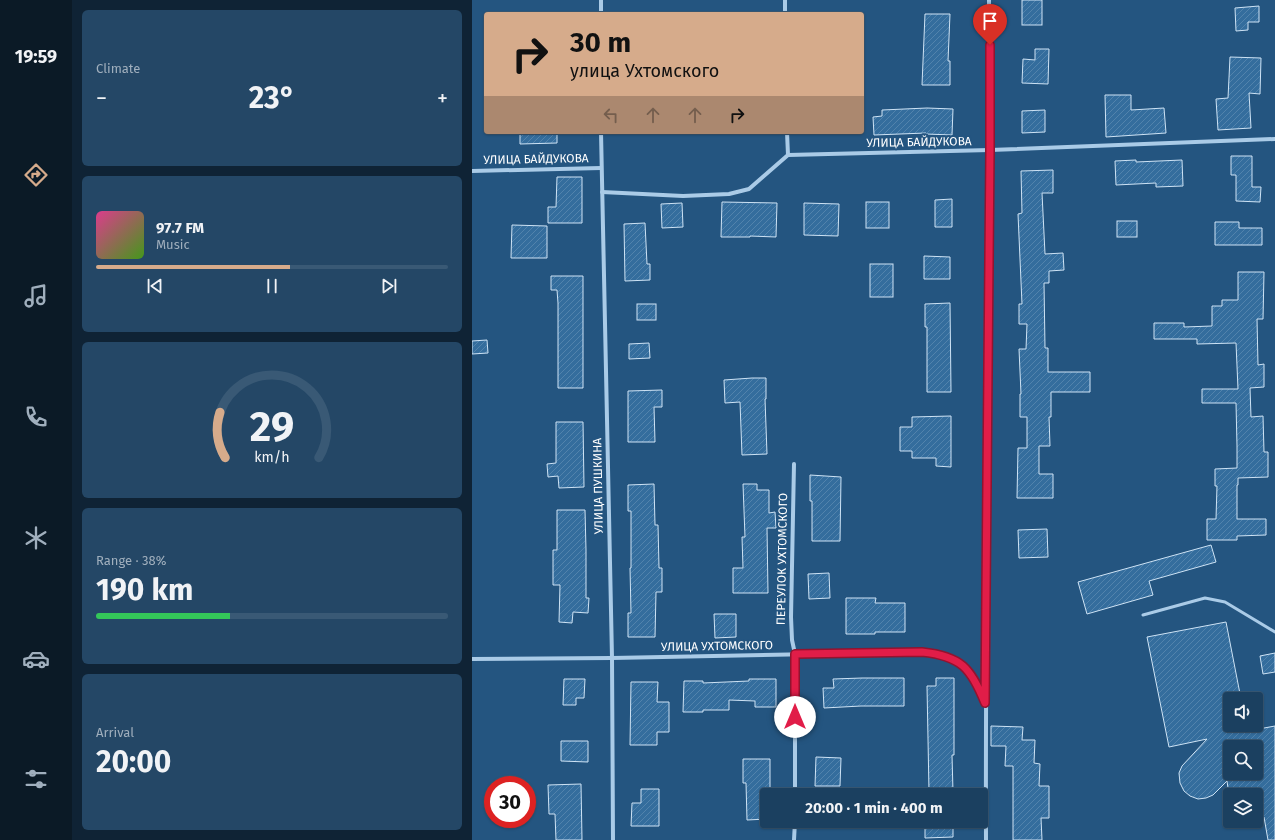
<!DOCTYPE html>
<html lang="en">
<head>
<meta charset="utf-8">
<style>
	body { margin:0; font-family:"Fira Sans",sans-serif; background:#244766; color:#f1f3f6; height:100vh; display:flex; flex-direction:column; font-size:15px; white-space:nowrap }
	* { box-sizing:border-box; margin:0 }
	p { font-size:13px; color:#a0afbd }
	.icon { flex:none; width:22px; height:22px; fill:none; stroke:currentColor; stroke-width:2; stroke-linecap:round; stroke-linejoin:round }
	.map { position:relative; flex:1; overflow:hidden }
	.drawer { display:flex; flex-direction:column; gap:10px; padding:10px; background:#0f2335; width:400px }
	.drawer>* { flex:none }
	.top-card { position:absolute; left:12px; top:12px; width:380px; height:122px; border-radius:4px; box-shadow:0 1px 3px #0004,0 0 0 1px #395975; background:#d6ab8b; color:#111; overflow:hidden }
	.fabs { position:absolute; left:751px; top:692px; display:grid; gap:8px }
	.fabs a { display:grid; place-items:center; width:40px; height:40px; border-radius:4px; background:#1b4060; box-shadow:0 1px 3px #0004,0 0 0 1px #395975; font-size:20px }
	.speed { position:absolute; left:12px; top:776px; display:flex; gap:8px; font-size:20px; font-weight:700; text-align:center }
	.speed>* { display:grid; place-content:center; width:52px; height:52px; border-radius:50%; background:#1b4060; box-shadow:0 1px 3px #0004,0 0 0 1px #395975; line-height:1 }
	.speed .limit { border:6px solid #d22; background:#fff; color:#111 }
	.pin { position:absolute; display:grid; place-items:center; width:34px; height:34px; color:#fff; margin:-41px -17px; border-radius:50% 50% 50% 0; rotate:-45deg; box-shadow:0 0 4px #0007 }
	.pin .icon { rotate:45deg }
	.me { position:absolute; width:44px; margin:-22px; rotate:0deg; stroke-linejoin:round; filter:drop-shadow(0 0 3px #0008) }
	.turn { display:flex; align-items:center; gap:14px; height:84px; padding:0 20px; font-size:18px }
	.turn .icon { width:52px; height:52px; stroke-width:2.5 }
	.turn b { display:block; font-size:28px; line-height:34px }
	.lanes { display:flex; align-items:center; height:38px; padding:0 20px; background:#0003; justify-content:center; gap:20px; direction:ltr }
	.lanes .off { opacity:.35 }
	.big { font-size:30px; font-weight:700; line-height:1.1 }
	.drawer .tile { flex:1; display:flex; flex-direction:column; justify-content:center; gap:6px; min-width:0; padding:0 14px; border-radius:6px; background:#244766 }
	.drawer .dial { align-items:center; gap:0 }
	.dial svg { height:104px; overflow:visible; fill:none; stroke:#395975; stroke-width:7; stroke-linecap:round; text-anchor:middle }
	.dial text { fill:#f1f3f6; stroke:none }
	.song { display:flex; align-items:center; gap:12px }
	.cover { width:48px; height:48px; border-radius:6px; background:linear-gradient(135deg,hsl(330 70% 55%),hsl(100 70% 35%)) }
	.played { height:4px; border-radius:2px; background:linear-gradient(90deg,#d6ab8b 55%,#395975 55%) }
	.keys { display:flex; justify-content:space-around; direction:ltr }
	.heat { display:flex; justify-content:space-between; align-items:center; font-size:22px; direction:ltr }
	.charge { height:6px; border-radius:3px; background:linear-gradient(90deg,#34c759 38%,#395975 0) }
	.trip { position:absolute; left:288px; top:788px; width:228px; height:40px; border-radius:4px; background:#1b4060; box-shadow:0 1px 3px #0004,0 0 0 1px #395975; font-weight:700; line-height:40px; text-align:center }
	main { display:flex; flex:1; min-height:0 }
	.tabs { display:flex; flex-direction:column; width:72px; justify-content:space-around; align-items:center; background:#0b1a26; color:#a0afbd }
	.tabs .icon { width:28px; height:28px }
	.tabs .active { color:#d6ab8b }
	.tabs b { font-size:18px; color:#f1f3f6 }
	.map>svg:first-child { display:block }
	.building { fill:url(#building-hatch); stroke:#cee3f5; fill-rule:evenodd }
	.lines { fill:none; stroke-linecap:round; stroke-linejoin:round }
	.lane { stroke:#aacbe7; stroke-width:3 }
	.street { stroke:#aacbe7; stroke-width:4 }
	.route-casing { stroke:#92132f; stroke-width:10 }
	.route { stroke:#e11d48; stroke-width:7 }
	.labels { text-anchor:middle; stroke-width:4; stroke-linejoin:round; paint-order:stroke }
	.street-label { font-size:12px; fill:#fff; stroke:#245580 }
</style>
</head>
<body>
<main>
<nav class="tabs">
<b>19:59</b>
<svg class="icon active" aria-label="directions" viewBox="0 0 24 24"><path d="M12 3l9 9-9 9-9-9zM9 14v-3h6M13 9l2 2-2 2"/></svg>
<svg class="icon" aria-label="music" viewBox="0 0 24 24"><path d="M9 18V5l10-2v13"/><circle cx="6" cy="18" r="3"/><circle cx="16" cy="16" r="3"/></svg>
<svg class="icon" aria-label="phone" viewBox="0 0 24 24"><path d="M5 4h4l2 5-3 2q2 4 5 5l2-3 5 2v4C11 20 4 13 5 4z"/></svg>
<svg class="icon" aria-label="climate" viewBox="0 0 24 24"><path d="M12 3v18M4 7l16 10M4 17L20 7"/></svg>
<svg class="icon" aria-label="car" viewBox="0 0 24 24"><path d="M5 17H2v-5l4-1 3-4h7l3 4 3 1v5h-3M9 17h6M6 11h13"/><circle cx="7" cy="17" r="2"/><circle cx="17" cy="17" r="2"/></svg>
<svg class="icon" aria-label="filters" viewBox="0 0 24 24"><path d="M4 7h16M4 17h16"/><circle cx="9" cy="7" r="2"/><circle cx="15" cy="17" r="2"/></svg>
</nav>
<section class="drawer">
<div class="tile"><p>Climate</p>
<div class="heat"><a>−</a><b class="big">23°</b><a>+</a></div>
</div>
<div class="tile">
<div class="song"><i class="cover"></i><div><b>97.7 FM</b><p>Music</p></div></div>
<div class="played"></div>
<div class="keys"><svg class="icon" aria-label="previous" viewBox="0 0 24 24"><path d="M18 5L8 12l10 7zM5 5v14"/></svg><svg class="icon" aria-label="pause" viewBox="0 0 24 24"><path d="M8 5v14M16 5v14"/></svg><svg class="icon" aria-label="next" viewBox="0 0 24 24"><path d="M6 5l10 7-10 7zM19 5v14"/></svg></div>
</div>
<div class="tile dial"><svg viewBox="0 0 100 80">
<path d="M14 69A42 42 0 1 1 86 69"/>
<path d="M14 69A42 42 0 0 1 10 34" stroke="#d6ab8b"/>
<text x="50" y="56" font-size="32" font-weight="700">29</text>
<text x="50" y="72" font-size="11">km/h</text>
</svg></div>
<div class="tile"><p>Range · 38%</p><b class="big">190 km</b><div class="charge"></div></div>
<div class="tile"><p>Arrival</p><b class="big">20:00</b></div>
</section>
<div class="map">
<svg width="803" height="840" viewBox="0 0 803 840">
	<defs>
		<pattern id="building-hatch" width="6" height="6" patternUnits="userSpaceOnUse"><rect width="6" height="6" fill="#346d9d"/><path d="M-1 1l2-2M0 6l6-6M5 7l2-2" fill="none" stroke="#5283ac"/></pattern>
	</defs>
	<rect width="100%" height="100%" fill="#245580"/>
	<g class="building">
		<rect x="550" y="0" width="20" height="25"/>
		<path d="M787,6V22H776V30L764,31L763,8Z"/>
		<path d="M453,14H478L476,61H478V85H450Z"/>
		<path d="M563,49H577L576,84L550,83L551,59L563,60Z"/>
		<path d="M758,57L789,58L788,94L777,93L779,128L746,130L744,99L756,98Z"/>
		<path d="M633,95H659V110L692,108L694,133L634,137Z"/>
		<path d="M455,108L481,109L480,135L454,134V133L402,135L401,117L410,116V110Z"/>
		<path d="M573,110V132L550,133V111Z"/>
		<path d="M48,132H85V143L48,144Z"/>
		<path d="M759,156H780V187H789L788,202L764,201V175H759Z"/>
		<path d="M664,160V162L710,160L711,186L684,187V183L644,185L643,161Z"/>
		<path d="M581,170V193H570L573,254L591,253L592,270L577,271V283H572L573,348H576V372H618V392H579V417H577L578,446H567V474H581V498H545L546,448H555V417H548V394H549L547,349H554L555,324H547V304H550L546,214L550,213L549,171Z"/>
		<path d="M85,177H110V223H76V207H84Z"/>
		<path d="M480,199V227H463V200Z"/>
		<path d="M250,202L305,203L304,237L278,236V237H249Z"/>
		<rect x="394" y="202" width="23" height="26"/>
		<path d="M210,203L211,227L190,228L189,204Z"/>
		<path d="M332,203L367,204L366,236L332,235Z"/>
		<rect x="645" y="221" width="20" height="16"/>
		<path d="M743,222H767V228H790V245H743Z"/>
		<path d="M173,223L175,264H178V280L153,281L152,224Z"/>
		<path d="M40,225L75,226V258H39Z"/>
		<path d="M452,256L478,257V279H452Z"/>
		<rect x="398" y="264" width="23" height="33"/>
		<path d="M766,272H792L791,319H785L786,365L792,364V387L778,388L779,417L791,416L792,452H796V477L766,478V485H765V519H794V535L765,536V540H735V519H744L745,486H743V469L765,468V446L764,403H730V389H766L764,343L725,344V339H682V323H712V327L740,326V306H750V300H766Z"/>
		<path d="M79,276H111V388H86V303L85,290H79Z"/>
		<path d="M478,303L479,392H455V327H453V304Z"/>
		<rect x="165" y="304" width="19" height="16"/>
		<path d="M15,340L16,353L0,354V341Z"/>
		<path d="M177,343L178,358L157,359V344Z"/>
		<path d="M280,378H294V399H293L295,454L270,455L268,402L253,403L252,380Z"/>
		<path d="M190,390V407H182L183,442H156V391Z"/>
		<path d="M479,416V467L464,466V458H440V451H428V427H440V417Z"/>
		<path d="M84,422H111L112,487L87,488L86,476L76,477L75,464L84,463Z"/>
		<path d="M338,475L369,477L368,541H340V501H338Z"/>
		<path d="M182,484L183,525H186L187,568H190V592H184L183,637H156V613H159L158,568H159V511H156V485Z"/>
		<path d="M271,484H285V490H297V513L303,512L304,528H295L296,593H261V568H271L270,537H273Z"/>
		<path d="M85,510H113L114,550V598H117L116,613L101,612L100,623L87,622L88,585H81V550H85Z"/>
		<path d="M575,529L576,557L547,558L546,530Z"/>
		<path d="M739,545L744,562L677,581L681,595L615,614L606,582Z"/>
		<path d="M357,573L358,598L337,599L336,574Z"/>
		<path d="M374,598H404L403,603H433V632H403V634H374Z"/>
		<path d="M242,614H264V637L243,638Z"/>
		<path d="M754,622L769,699H758V725H774L776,731L803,726V840H796L792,817L784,818V795H757L755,781L741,795L734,798L726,799L718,796L712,791L708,783L707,773L710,766L735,739L697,747L675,637ZM758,747H784V773H758Z"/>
		<path d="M803,653V672L791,674L788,656Z"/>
		<path d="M390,678H432V706H389L352,708L351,688H362L361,679Z"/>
		<path d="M464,678H482V755H480L481,792H457L455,686H464Z"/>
		<path d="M92,679H113L112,698H104V705H91Z"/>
		<path d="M277,679H304V707H283V701L257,700V710H231V712H211L212,681H231V683L277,681Z"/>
		<path d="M159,682H186L185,702H197V732H185V745H158Z"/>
		<path d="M519,726L551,727L550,740H563L562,763L568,764L567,786H577V818H569L570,840H541V766H533L534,746H519Z"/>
		<path d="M89,741H116V762L89,761Z"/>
		<path d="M344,757L369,758L368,786H343Z"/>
		<path d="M271,759H298V795H295V819L275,820L274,783H271Z"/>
		<path d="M109,784L110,840H84L83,814H77L76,785Z"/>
		<path d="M169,789H187V826H159L160,803H169Z"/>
		<path d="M453,821H481V837L453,838Z"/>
	</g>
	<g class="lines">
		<path class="lane" d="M671,615L733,598L753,602L803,632"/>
		<g class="street">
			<path d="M129,0V14"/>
			<path d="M313,0V14"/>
			<path d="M129,132L140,658L141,840"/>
			<path d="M315,132L316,155"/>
			<path d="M0,171L129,168"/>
			<path d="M130,192L211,196L257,194L277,189L316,155L518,150L803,139"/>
			<path d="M322,464L319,617L320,640L323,654V795"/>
			<path d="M0,659L140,658L450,652C487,656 499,668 513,701"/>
			<path d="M322,840L323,821"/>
			<path d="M514,840C513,560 519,280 517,0"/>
		</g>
	</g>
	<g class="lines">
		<g class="route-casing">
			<path id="route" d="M323,717V654L450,652C489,656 499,668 513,703L518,150V45"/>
		</g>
		<use href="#route" class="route"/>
	</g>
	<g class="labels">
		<g class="street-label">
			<text transform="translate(447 142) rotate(-1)" y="4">УЛИЦА БАЙДУКОВА</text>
			<text transform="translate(64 159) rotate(-1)" y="4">УЛИЦА БАЙДУКОВА</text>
			<text transform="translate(126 486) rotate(-91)" y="4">УЛИЦА ПУШКИНА</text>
			<text transform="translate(310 559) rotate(-89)" y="4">ПЕРЕУЛОК УХТОМСКОГО</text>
			<text transform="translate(245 646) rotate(-1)" y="4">УЛИЦА УХТОМСКОГО</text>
		</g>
	</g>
</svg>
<div class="fabs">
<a><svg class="icon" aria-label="sound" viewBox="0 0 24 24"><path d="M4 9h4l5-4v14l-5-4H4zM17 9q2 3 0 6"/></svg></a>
<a><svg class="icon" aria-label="search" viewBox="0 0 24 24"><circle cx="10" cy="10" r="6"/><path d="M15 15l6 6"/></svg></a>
<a><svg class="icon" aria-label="layers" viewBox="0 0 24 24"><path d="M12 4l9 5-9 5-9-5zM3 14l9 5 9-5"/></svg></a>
</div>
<div class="speed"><div class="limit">30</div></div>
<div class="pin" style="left:518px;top:45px;background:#d93025"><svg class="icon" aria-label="arrive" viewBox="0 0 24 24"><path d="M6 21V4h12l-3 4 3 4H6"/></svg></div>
<svg class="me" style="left:323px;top:717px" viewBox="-20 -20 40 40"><circle r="19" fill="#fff"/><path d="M0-13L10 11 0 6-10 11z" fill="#e11d48"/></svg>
<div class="trip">20:00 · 1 min · 400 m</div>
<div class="top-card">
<div class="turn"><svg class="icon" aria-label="right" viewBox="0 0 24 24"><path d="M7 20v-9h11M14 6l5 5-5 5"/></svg><div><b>30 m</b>улица Ухтомского</div></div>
<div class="lanes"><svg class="icon off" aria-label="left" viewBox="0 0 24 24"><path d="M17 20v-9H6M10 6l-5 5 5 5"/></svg><svg class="icon off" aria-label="ahead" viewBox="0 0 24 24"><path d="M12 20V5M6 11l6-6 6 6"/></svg><svg class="icon off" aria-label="ahead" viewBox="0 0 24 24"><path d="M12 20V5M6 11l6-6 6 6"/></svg><svg class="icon" aria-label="right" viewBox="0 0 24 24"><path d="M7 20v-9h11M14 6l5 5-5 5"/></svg></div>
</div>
</div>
</main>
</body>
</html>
